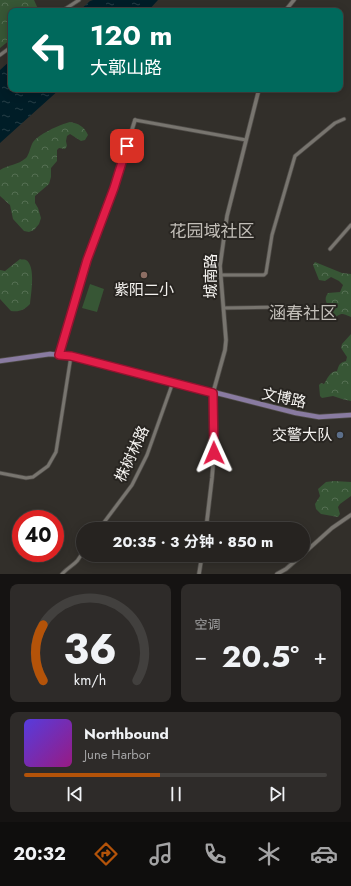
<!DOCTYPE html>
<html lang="zh">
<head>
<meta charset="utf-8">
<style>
	body { margin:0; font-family:Jost,"Noto Sans SC",sans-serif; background:#2e2b29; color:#f1f3f6; height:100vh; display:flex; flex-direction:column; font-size:15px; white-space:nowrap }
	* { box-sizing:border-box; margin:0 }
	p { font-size:13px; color:#a4a4a5 }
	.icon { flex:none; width:22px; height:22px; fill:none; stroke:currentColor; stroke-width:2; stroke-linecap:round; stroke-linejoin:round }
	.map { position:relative; height:574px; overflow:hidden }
	.sheet { display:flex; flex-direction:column; gap:10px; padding:10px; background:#151312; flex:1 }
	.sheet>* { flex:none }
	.top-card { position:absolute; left:8px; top:8px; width:335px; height:84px; border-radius:8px; box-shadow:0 2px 10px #0003,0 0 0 1px #42403e; background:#00695c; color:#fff; overflow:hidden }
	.speed { position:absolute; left:12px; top:510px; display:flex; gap:8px; font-size:20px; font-weight:700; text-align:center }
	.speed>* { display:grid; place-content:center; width:52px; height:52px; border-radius:50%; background:#262320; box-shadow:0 2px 10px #0003,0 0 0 1px #42403e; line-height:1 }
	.speed .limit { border:6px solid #d22; background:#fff; color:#111 }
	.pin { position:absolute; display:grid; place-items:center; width:34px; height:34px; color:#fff; margin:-17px; border-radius:8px; box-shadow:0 2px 6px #0006 }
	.me { position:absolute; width:44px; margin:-22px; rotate:359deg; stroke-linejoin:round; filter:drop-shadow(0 0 3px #0008) }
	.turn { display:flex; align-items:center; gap:14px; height:84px; padding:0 16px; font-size:18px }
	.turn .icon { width:52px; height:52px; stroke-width:2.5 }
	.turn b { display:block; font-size:28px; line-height:34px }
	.big { font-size:30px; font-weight:700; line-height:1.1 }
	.sheet .widget { flex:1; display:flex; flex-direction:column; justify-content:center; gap:6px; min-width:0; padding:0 14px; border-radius:8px; background:#2e2b29 }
	.sheet .dial { align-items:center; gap:0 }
	.dial svg { height:104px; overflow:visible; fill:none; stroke:#42403e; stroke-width:7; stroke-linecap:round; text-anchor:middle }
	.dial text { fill:#f1f3f6; stroke:none }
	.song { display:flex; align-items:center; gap:12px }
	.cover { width:48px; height:48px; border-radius:6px; background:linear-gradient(135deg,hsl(250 70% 55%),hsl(310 70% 35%)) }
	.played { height:4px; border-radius:2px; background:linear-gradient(90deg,#b45309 45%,#42403e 45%) }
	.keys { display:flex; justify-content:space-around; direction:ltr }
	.heat { display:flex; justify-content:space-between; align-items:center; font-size:22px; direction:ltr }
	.sheet .tiles { flex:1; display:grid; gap:10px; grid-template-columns:1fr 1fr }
	.widget:last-child { grid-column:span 2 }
	.trip { position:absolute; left:76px; top:522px; width:234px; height:40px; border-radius:20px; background:#262320; box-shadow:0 2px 10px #0003,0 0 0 1px #42403e; font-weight:700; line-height:40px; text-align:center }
	.dock { display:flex; height:64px; justify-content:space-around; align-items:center; background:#0f0e0d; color:#a4a4a5 }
	.dock .icon { width:28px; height:28px }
	.dock .selected { color:#b45309 }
	.dock b { font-size:18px; color:#f1f3f6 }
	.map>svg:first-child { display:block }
	.forest { fill:url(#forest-crowns) }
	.garden { fill:#375635 }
	.water { fill:url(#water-ripples) }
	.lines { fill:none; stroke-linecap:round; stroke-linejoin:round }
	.minor-casing { stroke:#4f4c48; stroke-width:4.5 }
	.tertiary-casing { stroke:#4f4c48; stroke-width:5 }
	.primary-casing { stroke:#4f4c48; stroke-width:6 }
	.minor { stroke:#78756f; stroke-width:3 }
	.tertiary { stroke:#78756f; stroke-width:3.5 }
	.primary { stroke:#897ba1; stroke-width:4.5 }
	.route-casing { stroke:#92132f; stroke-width:10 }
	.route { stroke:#e11d48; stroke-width:7 }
	.education-dot { fill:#8d6e63; stroke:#282521; stroke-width:1.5 }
	.service-dot { fill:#5c6f8a; stroke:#282521; stroke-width:1.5 }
	.labels { text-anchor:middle; stroke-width:4; stroke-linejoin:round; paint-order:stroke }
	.street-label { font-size:15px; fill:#f5f3f0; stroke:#282521 }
	.poi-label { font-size:15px; fill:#f5f3f0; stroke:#282521 }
	.quarter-label { font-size:17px; fill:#c2beb8; stroke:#282521 }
</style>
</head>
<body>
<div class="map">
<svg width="351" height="574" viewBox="0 0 351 574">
	<defs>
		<pattern id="forest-crowns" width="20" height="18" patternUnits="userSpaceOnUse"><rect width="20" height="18" fill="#375635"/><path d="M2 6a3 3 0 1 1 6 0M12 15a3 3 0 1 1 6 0" fill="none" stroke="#556f53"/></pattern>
		<pattern id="water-ripples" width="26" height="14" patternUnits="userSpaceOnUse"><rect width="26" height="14" fill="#001d27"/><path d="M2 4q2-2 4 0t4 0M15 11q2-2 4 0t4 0" fill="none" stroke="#263e47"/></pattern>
	</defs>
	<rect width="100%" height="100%" fill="#322f2a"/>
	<g class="forest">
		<path d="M0,0H34L39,11H11V39L0,48Z"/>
		<path d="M70,122C79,124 84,126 88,135L85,140L81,141L70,134L67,136L66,141L67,146L65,149L59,148L57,150V161L51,168V177L49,184L35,196V203L38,208L41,218L39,224L34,230L29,232L24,231L13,219L10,205L0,196V170C8,165 18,165 26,158C29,155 30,148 32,144C36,135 61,124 70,122Z"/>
		<path d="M20,259C22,260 24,259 26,260C36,266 31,294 30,304C24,310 20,312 11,311L0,299V270L5,271Z"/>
		<path d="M315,262L342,273L351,274V317C342,314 343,312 334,318L330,317C330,316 330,311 330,310C327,302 323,300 328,293L340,292L343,285L339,281L331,277L325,281L319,280L313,265Z"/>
		<path d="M351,334V401L342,399L333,396L322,398L320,396L319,385L321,383L324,384C328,378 329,372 337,371C339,365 339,363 346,361L347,357L341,348L342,344Z"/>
		<path d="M334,481L351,482V496L340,504L338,507L340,514L338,517L321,514L316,509L315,504L320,496L318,489L326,482Z"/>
	</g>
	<path class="garden" d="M90,284L104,289L97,312L82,308Z"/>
	<g class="water">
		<path d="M93,0H158L148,11H79L90,1Z"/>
		<path d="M11,60V89H60L0,143V70Z"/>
	</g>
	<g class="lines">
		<g class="minor-casing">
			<g id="minor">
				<path d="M62,11L79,0"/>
				<path d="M0,55L11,47"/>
				<path d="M135,120L246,140"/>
				<path d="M330,249L351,225"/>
				<path d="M221,275H264L266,273L272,235L295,156L335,123L344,119"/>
				<path d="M224,308L286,307"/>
				<path d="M0,473L26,478L33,477L48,466L56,452L71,356"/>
				<path d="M99,529L132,485L147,455L173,382"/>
				<path d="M62,574C71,564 78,565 83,550"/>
			</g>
		</g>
		<g class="tertiary-casing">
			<g id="tertiary">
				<path d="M285,11L294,0"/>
				<path d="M59,355L87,260L114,187L135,120"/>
				<path d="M206,529L212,478L214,453L213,393L225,350L226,340L220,266L227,216L259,89"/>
				<path d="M303,554L332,528L351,515"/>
				<path d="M199,574L202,555"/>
				<path d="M277,574L286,569L302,555"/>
			</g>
		</g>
		<g class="primary-casing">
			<path id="primary" d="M0,361L50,354L71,356L296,413L319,417L351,415"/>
		</g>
		<use href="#minor" class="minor"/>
		<use href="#tertiary" class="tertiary"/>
		<use href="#primary" class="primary"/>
	</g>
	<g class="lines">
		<g class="route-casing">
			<path id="route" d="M127,146L114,188L87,260L59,355L71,356L213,393L214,453"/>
		</g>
		<use href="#route" class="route"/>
	</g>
	<circle class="education-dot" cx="144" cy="275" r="4"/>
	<circle class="service-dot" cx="340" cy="435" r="4"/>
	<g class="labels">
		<g class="street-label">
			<text transform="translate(211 276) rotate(-90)" y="5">城南路</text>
			<text transform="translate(284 398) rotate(12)" y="5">文博路</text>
			<text transform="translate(132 454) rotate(-65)" y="5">株树林路</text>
		</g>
		<g class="poi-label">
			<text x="144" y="295">紫阳二小</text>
			<text x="332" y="440" text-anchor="end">交警大队</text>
		</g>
		<g class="quarter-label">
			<text x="212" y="237">花园域社区</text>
			<text x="303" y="319">涵春社区</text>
		</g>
	</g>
</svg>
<div class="speed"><div class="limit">40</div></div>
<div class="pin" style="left:127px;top:146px;background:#d93025"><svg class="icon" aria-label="arrive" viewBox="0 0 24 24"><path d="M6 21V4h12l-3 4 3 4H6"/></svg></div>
<svg class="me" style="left:214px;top:453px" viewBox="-20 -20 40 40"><path d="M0-17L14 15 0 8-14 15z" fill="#e11d48" stroke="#fff" stroke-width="4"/></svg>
<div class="trip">20:35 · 3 分钟 · 850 m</div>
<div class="top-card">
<div class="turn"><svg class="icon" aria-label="left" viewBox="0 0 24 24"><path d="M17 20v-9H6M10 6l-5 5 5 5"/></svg><div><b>120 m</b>大鄣山路</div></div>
</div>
</div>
<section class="sheet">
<div class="tiles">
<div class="widget dial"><svg viewBox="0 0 100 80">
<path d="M14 69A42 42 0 1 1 86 69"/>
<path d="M14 69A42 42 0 0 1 14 26" stroke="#b45309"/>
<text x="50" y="56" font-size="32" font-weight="700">36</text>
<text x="50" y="72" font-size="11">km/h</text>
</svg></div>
<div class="widget"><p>空调</p>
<div class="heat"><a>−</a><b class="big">20.5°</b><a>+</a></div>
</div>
<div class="widget">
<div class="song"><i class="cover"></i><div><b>Northbound</b><p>June Harbor</p></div></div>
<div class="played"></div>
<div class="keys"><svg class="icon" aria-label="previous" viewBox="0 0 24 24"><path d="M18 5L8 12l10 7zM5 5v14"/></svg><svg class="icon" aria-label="pause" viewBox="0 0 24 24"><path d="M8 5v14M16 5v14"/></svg><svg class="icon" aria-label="next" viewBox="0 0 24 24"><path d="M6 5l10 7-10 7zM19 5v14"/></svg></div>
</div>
</div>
</section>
<nav class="dock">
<b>20:32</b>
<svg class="icon selected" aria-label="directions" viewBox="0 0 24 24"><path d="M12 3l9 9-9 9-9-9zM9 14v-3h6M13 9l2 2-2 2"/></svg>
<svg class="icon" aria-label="music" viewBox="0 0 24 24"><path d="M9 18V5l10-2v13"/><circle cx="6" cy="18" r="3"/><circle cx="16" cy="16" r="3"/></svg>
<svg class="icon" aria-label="phone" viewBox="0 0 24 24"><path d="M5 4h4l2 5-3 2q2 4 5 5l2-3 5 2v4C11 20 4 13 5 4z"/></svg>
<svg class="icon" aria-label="climate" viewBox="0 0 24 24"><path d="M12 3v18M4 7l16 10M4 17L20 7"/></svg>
<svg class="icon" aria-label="car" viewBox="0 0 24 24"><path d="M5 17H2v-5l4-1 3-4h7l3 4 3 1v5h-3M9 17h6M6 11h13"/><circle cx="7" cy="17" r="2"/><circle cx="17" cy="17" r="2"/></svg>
</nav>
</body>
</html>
